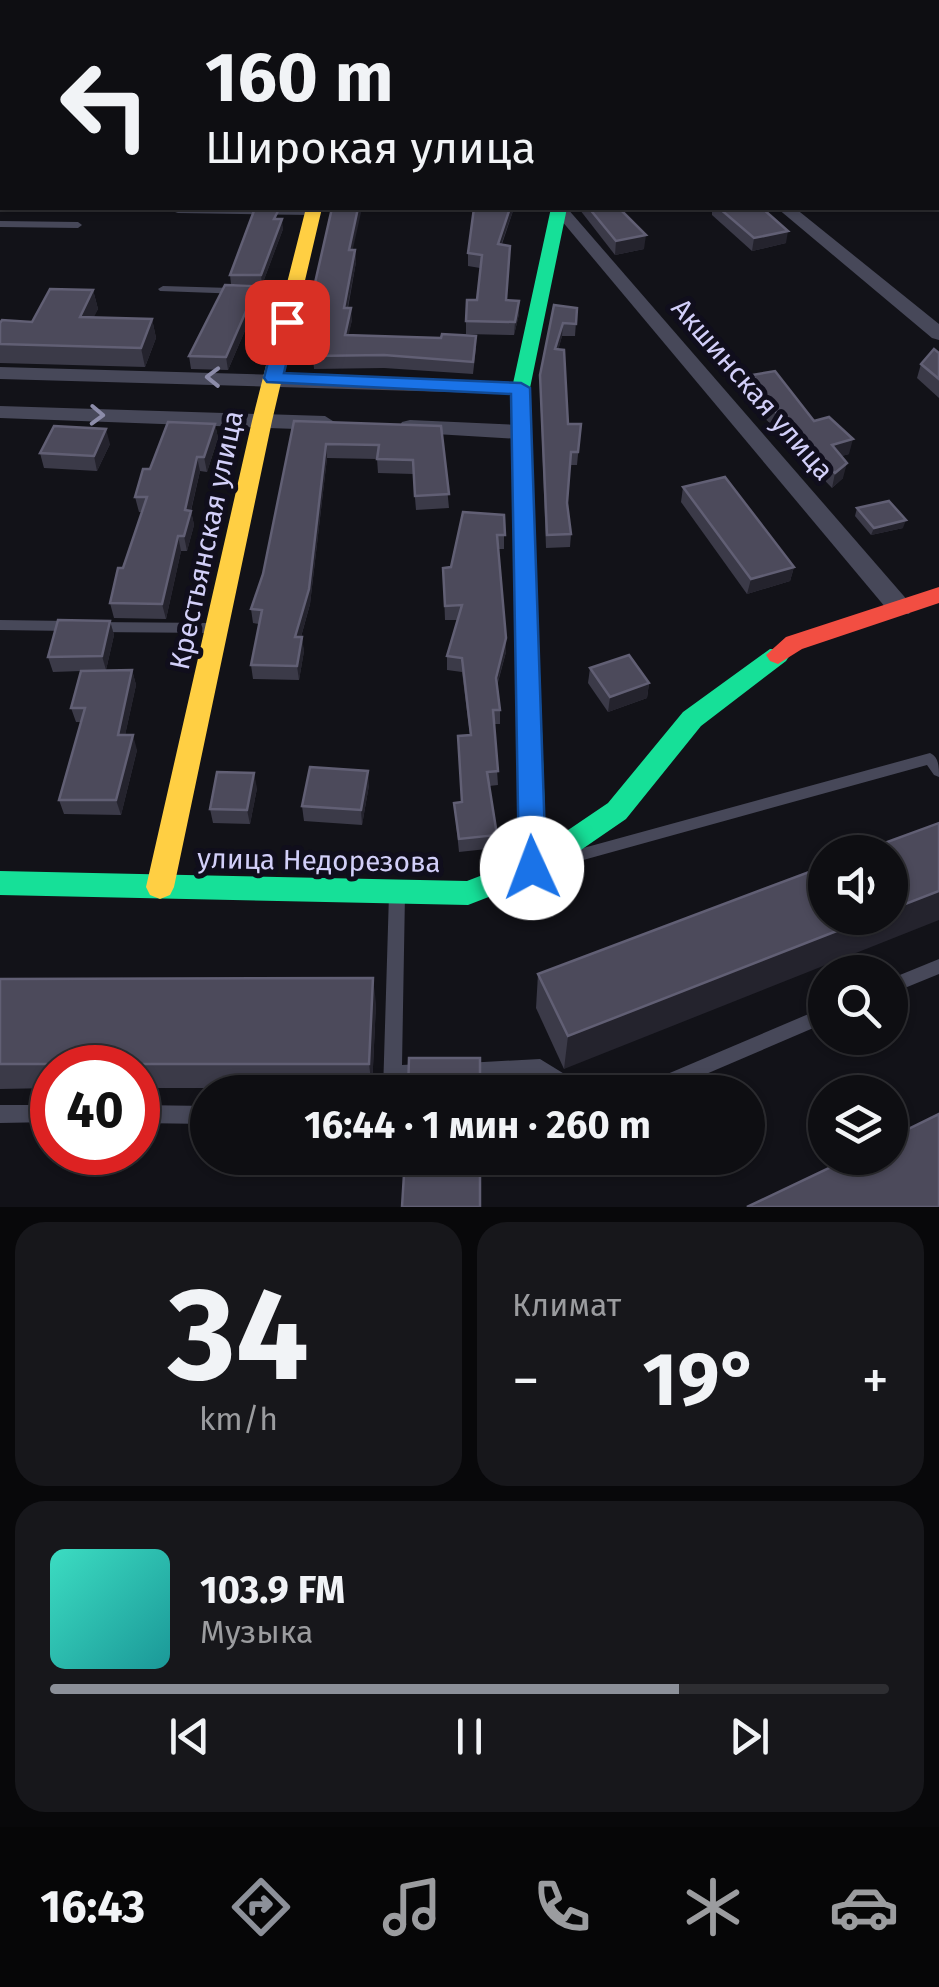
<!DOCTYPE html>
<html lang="ru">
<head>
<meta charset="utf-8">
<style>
	body { margin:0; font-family:"Fira Sans",sans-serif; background:#17171b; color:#f1f3f6; height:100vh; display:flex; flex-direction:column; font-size:38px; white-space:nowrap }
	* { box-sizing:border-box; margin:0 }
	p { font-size:32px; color:#9b9c9f }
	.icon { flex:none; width:55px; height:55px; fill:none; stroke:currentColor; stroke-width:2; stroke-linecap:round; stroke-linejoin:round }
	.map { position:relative; height:1207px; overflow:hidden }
	.sheet { display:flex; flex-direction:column; gap:15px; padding:15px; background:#08080a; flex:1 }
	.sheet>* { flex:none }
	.hud { position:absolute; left:0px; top:0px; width:940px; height:210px; box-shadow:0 2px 8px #0004,0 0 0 2px #2e2e32; background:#0e0e12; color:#f1f3f6; overflow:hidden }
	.fabs { position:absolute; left:808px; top:835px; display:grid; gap:20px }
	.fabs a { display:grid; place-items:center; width:100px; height:100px; border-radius:50%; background:#0e0e12; box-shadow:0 2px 8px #0004,0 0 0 2px #2e2e32; font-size:50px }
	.speed { position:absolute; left:30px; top:1045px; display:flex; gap:20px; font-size:50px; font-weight:700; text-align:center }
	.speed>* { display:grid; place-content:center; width:130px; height:130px; border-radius:50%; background:#0e0e12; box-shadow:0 2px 8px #0004,0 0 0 2px #2e2e32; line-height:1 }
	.speed .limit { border:15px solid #d22; background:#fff; color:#111 }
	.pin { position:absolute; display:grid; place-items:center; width:85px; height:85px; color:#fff; margin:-42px; border-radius:20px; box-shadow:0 5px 15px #0006 }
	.me { position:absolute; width:110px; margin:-55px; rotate:358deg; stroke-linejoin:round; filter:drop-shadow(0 0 8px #0008) }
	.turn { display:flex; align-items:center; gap:35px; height:210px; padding:0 40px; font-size:45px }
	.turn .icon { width:130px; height:130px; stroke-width:2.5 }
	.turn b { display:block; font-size:70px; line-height:85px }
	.big { font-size:75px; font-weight:700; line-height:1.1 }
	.sheet .tile { flex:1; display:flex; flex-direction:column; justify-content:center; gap:15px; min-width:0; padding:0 35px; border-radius:30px; background:#17171b }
	.sheet .dial { align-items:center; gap:0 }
	.dial b { font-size:130px; line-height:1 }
	.song { display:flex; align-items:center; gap:30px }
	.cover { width:120px; height:120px; border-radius:15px; background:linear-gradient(135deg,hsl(170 70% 55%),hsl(180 70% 35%)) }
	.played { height:10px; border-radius:5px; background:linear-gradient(90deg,#8c9099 75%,#2e2e32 75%) }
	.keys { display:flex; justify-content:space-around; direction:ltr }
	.heat { display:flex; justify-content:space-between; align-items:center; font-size:55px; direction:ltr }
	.sheet .tiles { flex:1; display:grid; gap:15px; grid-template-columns:1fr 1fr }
	.tile:last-child { grid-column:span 2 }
	.trip { position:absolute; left:190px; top:1075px; width:575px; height:100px; border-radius:50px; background:#0e0e12; box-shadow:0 2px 8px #0004,0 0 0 2px #2e2e32; font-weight:700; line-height:100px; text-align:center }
	.tabs { display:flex; height:160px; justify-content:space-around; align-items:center; background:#060607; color:#9b9c9f }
	.tabs .icon { width:70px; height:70px }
	.tabs .on { color:#8c9099 }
	.tabs b { font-size:45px; color:#f1f3f6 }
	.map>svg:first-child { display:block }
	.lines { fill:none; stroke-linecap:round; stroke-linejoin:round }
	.lane { fill:#474859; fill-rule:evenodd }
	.street { fill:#474859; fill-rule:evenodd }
	.fast { fill:#16e098; fill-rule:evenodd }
	.slow { fill:#ffcf43; fill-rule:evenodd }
	.jam { fill:#f24e42; fill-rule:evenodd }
	.wall { fill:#3b3a48 }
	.shaded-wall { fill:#24232d }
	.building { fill:#4c4a5b; stroke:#615f74; stroke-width:2.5 }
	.oneway { stroke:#8c8ca9 }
	.route { fill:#1a73e8; stroke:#114b97; stroke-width:2.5 }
	.labels { text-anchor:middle; stroke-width:10; stroke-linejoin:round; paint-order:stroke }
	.street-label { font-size:28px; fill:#d2cff9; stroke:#100e1c }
</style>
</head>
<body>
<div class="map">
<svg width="939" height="1207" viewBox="0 0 939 1207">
	<rect width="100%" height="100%" fill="#121218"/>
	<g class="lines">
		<g class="lane">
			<rect x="0" y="52" width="2" height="4"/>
			<rect x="0" y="71" width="2" height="4"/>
			<path d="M175,208L313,209L317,212L313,215L178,213L175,212Z"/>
			<path d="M0,221L78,222L82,225L78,228L0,227Z"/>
			<path d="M163,286L294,290L299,293L294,296L160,291L158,289Z"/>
			<path d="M0,620L69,621L75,626L69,631L0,630Z"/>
			<path d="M94,622L214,623L220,628L214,633L94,632L88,627Z"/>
			<path d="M930,753C939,757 939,767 939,777L934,775L927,765L576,862L571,860L569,856L571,852L576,850Z"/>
			<path d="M397,887L402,889L405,894L402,1065L421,1064L427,1066L429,1072L427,1078L401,1082L399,1092H383L389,894L392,889Z"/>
			<path d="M939,959V974L890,994V979Z"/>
			<path d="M825,1007V1023L664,1092H637L639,1086Z"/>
			<path d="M540,1059L584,1086L586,1092H564L538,1075L466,1079L460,1077L458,1071L460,1065L466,1063Z"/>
			<path d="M0,1105H52V1122L0,1123Z"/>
			<path d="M138,1105L208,1106V1124L138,1123Z"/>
		</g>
		<g class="street">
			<path d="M539,0H554L556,2H541Z"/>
			<path d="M854,0H870L872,2H856Z"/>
			<path d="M918,0H939V4L917,2Z"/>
			<rect x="938" y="41" width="1" height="8"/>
			<rect x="0" y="135" width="2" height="10"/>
			<path d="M551,208H567L909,602L913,608L909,614H891Z"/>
			<path d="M777,208H795L939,324V340L932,338Z"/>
			<path d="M0,367L521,382L531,388L521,394L0,379Z"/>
			<path d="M0,406L325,416L336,423L325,430L0,418Z"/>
			<path d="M410,420L519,425L530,432L519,439L402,432L399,427L402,422Z"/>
		</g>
		<path class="fast" d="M551,208H567L530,388L546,845L608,803L683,712L770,649H786L790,655L786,661L701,726L626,819L543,876L468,905L0,895V871L467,881L519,861L512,388Z"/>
		<g class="slow">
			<path d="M2,31V42L0,43V32Z"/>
			<path d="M306,208H322L272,421L174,887L170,895L160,899L150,895L146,887L252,421Z"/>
		</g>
		<path class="jam" d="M939,587V603L802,649L778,664L770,661L766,655L786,637Z"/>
	</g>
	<g class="wall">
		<path d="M558,0H611L615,2H561Z"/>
		<path d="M514,208L502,244L507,301H519V314L514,335L466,334V321L477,300L480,268L468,266V253Z"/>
		<path d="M580,208H619L644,249L615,255L580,210Z"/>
		<path d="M712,208H762L786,243L752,251L712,215Z"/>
		<path d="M280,218L283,229L262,285L231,284L230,275Z"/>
		<path d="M355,235L352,250H355L356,262L348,308L352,320L348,335L476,348L473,374L384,368L314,369L313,356L315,340H306L305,327Z"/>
		<path d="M257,286L259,298L228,370L191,369L189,356Z"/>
		<path d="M93,290L98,309L93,317L152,319L156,338L145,367L0,363V323L32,322Z"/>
		<path d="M554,305L577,308L575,336H562L558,350L568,424H581L577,465H570L567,504L571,534L570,547L546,548L540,388V375Z"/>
		<path d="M939,353V398L917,378L921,364Z"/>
		<path d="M741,377L814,421L849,454L841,456L843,478L832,488L758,411L754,412L739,391Z"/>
		<path d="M294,421L441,426L449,508L416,510L413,474L378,473L377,459L327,458L310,604L301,637L304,651L299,680L253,679L251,665L259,624L253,623L251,609L263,574Z"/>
		<path d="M215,424L218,438L207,472L200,471L191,511L194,525L187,551H181L166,619L114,618L110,603L142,512H139L135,497L150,469Z"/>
		<path d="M110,444L97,471L44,468L40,453Z"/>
		<path d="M683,487L794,567L790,581L747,594L681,502Z"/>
		<path d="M857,508L903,528L871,535L855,516Z"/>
		<path d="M504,515V549H498L506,652L497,686L500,710V724H494L498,785L489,786L497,835L496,848L459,852L454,803L462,802L459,750L470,735L462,672L447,670V656L458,620H445L443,568L451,567Z"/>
		<path d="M110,621L114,635L106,670H132L136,685L125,735L137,750L121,815L64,814L59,800L81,722H76L71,708L81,671L53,672L48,657Z"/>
		<path d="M590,668L649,683L647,698L608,712L588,683Z"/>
		<path d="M369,785L362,825L304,821L302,806Z"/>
		<path d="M257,788L250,824L213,823L210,809Z"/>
		<path d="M825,866L564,1069L536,1008L538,974Z"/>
		<path d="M0,979L376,1003L372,1088H138V1068H52V1088L0,1089Z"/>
	</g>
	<g class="shaded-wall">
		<path d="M358,208H362L350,262L349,250Z"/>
		<path d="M510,208H514L497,256L498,244Z"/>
		<path d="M282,219L283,229L262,285L261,275Z"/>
		<path d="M788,231L786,243L752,251L754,238Z"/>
		<path d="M646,235L644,249L615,255L616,241Z"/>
		<path d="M355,250L356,262L345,320L344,308Z"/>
		<path d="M257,286L259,298L228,370L226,357Z"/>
		<path d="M93,290L98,309L85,336L80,317Z"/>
		<path d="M519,301V314L514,335L515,322Z"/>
		<path d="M351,308L352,320L346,347L345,335Z"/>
		<path d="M152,319L156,338L145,367L141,348Z"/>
		<path d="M563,323L562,336L555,362V349Z"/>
		<path d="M756,397H761L758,411L754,412Z"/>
		<path d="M215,424L218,438L207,472L204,457Z"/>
		<path d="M106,429L110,444L97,471L94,456Z"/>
		<path d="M853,439L849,454L829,460L832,445Z"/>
		<path d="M326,444L327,458L310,604L297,651L295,637Z"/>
		<path d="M197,457L200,471L190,514L191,511L194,525L187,551L184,536L185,510Z"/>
		<path d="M847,463L843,478L832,488L835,473Z"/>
		<path d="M906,520L903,528L871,535L874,528Z"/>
		<path d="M178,536L181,551L166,619L162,604Z"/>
		<path d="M794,567L790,581L747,594L751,579Z"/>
		<path d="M110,621L114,635L106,670L102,656Z"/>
		<path d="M302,637L304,651L299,680L297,666Z"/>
		<path d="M506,638V652L495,691L496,678Z"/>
		<path d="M132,670L136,685L122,749L118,735Z"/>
		<path d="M649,683L647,698L608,712L610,697Z"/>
		<path d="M133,735L137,750L121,815L116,800Z"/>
		<path d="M368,771L369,785L362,825L361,810Z"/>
		<path d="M254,773L257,788L250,824L247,810Z"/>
		<path d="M939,891V920L564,1069L568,1036L870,918H890V910Z"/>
		<path d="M373,978L376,1003L372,1088L369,1064Z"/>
	</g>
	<g class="building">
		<path d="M50,0H216L215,2H49Z"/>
		<path d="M270,0H338V2H269Z"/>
		<rect x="388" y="0" width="26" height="2"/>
		<path d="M498,0H521V2H499Z"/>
		<path d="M573,0H611L615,2H576Z"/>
		<path d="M2,79V97L0,95V80Z"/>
		<path d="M938,127L939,128V171H938Z"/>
		<path d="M255,208L279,209L274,219H282L261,275H230Z"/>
		<path d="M332,208H358L349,250H355L344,308H351L345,335L441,338L442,334L476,336L473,362L384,355L313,356L316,328L305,327Z"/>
		<path d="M474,208H510L498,244L510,246L506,300L519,301L515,322L466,321L467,300H477L482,255L468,253Z"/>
		<path d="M589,208H619L646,235L616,241Z"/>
		<path d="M719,208H762L788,231L754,238Z"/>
		<path d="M225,285L257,286L226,357L189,356Z"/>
		<path d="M50,289L93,290L80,317L152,319L141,348L0,344V323L2,320L32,322Z"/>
		<path d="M554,305L577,308L576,324L563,323L555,349L564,350L568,424H581L578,452H571L567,503L571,534L547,535L540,375Z"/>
		<path d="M934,349L939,353V379L921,364Z"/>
		<path d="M775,371L814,421L829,417L853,439L832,445L847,463L835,473L761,397H756L741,377Z"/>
		<path d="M294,421L441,426L449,494L415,496L413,460L377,459L379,445L326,444L309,589L295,637H302L297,666L251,665L262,610L251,609L263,574Z"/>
		<path d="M168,422L215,424L204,457H197L185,510L191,511L184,536H178L162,604L110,603L118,568H123L147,497H135L143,469H150Z"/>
		<path d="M54,426L106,429L94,456L40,453Z"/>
		<path d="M725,477L794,567L751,579L683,487Z"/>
		<path d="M889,501L906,520L874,528L857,508Z"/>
		<path d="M463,512L504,515L505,535H497L506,638L496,678L500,710H493L498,771L487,772L497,835L459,839L454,803L462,802L458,736L471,735L462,658L447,656L462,605L445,606L443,568L451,567Z"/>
		<path d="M58,620L110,621L102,656L48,657Z"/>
		<path d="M629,655L649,683L610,697L590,668Z"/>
		<path d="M132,670L118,735H133L116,800H59L85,708H71L81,671Z"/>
		<path d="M310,767L368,771L361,810L302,806Z"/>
		<path d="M217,772L254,773L247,810L210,809Z"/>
		<path d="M939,823V891L890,910V852H860Z"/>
		<path d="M825,866V918H870L568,1036L538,974Z"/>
		<path d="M373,978L369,1064H0V979Z"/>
		<path d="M409,1058H480V1092H408Z"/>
		<path d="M939,1114V1207H747L850,1158H890V1138Z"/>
		<path d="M405,1158H480V1207H402Z"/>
	</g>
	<defs><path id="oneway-chevron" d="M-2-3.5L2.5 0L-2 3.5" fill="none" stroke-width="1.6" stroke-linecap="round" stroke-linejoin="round" transform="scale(2.5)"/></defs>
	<g class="oneway">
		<use href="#oneway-chevron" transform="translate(213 377) rotate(-179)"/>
		<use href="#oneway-chevron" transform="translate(97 415) rotate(2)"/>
	</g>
	<path class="route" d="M287,316L296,322L284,373L521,383L530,388L546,868L542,876L532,879L523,876L519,868L511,394L267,382L264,378L278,322Z"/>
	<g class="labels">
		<g class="street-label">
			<text transform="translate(753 389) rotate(49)" y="10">Акшинская улица</text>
			<text transform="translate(206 540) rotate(-78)" y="10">Крестьянская улица</text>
			<text transform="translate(319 860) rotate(1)" y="10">улица Недорезова</text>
		</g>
	</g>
</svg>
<div class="fabs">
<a><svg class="icon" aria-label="sound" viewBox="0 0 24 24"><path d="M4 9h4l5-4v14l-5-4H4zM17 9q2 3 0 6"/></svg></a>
<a><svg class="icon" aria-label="search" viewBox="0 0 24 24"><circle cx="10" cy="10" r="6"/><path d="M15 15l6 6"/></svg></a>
<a><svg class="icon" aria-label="layers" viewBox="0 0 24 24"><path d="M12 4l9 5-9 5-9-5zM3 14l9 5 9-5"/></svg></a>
</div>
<div class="speed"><div class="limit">40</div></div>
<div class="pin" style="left:287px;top:322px;background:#d93025"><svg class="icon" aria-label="arrive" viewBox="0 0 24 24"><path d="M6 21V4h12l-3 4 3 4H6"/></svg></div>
<svg class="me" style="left:532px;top:868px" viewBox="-20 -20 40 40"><circle r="19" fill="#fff"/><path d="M0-13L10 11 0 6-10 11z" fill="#1a73e8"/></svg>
<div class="trip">16:44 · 1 мин · 260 m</div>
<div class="hud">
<div class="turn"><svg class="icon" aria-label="left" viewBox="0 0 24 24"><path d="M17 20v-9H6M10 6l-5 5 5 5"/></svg><div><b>160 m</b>Широкая улица</div></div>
</div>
</div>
<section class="sheet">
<div class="tiles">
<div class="tile dial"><b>34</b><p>km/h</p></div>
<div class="tile"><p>Климат</p>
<div class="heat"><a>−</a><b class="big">19°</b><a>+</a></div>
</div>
<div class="tile">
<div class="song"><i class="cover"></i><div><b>103.9 FM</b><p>Музыка</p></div></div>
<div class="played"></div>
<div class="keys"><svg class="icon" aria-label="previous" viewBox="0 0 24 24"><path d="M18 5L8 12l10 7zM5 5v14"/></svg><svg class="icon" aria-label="pause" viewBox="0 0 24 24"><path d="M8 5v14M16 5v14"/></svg><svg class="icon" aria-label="next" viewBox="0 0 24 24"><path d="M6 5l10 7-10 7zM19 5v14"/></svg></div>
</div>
</div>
</section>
<nav class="tabs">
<b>16:43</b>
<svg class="icon on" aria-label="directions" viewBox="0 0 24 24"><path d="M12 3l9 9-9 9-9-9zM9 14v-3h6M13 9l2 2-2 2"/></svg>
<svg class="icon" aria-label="music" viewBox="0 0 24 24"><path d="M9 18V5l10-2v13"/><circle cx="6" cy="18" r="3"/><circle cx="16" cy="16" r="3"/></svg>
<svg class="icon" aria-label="phone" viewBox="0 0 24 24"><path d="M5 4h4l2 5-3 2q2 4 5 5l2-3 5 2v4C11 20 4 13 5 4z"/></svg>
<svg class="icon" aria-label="climate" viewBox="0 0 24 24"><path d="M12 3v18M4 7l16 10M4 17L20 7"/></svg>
<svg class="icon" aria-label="car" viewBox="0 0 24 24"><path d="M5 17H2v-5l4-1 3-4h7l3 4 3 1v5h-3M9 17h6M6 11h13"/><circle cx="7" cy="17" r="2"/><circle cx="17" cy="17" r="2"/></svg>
</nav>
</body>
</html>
